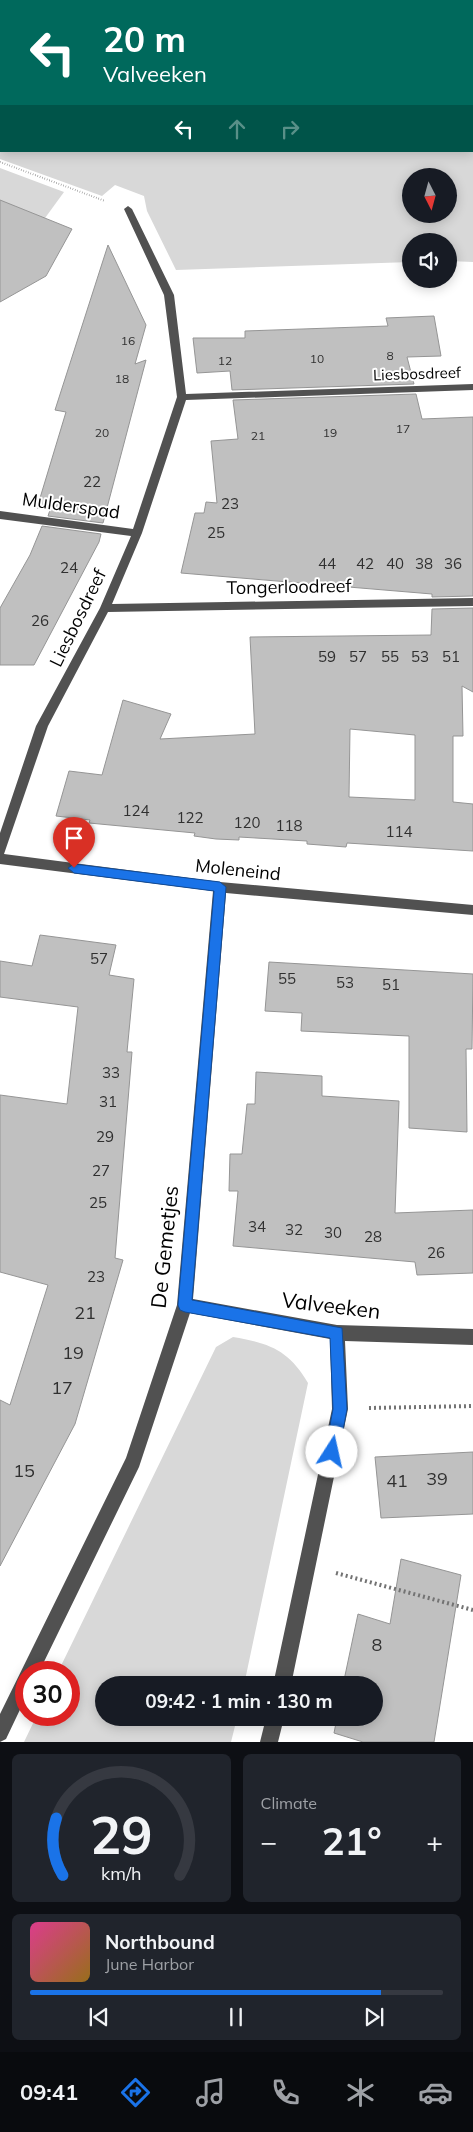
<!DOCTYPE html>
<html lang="en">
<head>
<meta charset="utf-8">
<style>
	body { margin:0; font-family:Mulish,sans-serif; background:#20242c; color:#f1f3f6; height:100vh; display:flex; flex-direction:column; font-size:19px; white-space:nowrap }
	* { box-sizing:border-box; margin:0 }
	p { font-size:16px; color:#9ea1a6 }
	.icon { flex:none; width:28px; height:28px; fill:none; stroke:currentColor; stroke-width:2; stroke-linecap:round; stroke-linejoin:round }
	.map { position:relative; height:1742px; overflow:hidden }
	.sheet { display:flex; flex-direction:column; gap:12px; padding:12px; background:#0d0f14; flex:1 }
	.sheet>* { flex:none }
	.top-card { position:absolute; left:0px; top:0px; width:474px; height:152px; box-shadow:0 2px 12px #0003; background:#00695c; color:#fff; overflow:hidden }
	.needle { width:32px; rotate:174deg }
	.tools { position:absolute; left:402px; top:168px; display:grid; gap:10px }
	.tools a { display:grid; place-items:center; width:55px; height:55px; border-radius:50%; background:#171b24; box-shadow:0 2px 12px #0003; font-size:25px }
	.speed { position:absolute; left:15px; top:1661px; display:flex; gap:10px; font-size:25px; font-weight:700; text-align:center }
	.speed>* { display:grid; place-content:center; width:65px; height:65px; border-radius:50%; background:#171b24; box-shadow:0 2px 12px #0003; line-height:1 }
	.speed .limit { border:8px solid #d22; background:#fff; color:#111 }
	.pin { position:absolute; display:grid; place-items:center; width:42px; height:42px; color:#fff; margin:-51px -21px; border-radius:50% 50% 50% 0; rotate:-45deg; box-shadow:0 0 5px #0007 }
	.pin .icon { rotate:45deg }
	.me { position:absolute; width:55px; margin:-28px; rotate:10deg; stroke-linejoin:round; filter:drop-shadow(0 0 4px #0008) }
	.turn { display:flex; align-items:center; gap:18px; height:105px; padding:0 20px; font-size:22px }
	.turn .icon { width:65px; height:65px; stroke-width:2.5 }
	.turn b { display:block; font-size:35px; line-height:42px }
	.lanes { display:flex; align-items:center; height:48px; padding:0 20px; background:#0003; justify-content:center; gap:25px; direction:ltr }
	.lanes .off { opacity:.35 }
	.big { font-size:38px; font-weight:700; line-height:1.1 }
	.sheet .widget { flex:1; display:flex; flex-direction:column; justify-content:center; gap:8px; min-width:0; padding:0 18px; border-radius:8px; background:#20242c }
	.sheet .dial { align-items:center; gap:0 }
	.dial svg { height:130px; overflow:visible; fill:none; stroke:#363941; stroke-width:7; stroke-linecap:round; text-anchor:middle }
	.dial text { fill:#f1f3f6; stroke:none }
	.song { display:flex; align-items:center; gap:15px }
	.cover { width:60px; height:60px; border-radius:8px; background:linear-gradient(135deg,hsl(330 70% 55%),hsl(40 70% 35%)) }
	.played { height:5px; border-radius:2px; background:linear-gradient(90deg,#1a73e8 85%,#363941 85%) }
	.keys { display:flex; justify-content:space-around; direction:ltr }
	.heat { display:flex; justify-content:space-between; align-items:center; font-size:28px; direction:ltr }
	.sheet .tiles { flex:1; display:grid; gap:12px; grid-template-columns:1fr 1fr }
	.widget:last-child { grid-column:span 2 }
	.trip { position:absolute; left:95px; top:1676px; width:288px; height:50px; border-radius:25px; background:#171b24; box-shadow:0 2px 12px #0003; font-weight:700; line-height:50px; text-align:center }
	.tab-bar { display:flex; height:80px; justify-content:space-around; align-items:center; background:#090b0e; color:#9ea1a6 }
	.tab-bar .icon { width:35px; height:35px }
	.tab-bar .active { color:#1a73e8 }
	.tab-bar b { font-size:22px; color:#f1f3f6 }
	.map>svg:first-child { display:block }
	.green { fill:#d8d8d8; fill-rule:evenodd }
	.building { fill:#c0c0c0; stroke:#959595; fill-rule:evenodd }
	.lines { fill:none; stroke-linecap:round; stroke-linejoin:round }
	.path-far1 { stroke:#737373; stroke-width:2; stroke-dasharray:0.5 2; stroke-linecap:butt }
	.path { stroke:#737373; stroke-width:4; stroke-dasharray:2 3; stroke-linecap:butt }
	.minor { fill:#515151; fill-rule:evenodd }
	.rail-casing { stroke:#000; stroke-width:4 }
	.rail { stroke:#fff; stroke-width:2.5; stroke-dasharray:8; stroke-linecap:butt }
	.route { fill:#1a73e8; stroke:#114b97 }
	.labels { text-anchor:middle; stroke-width:4; stroke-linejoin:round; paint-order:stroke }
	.far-number-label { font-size:12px; fill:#303030 }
	.far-street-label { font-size:15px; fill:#000; stroke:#fff }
	.number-label { font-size:15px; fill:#303030 }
	.street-label { font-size:18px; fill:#000; stroke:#fff }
	.near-number-label { font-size:18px; fill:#303030 }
	.near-street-label { font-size:21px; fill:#000; stroke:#fff }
</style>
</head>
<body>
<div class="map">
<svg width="473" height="1742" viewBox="0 0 473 1742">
	<rect width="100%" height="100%" fill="#fff"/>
	<g class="green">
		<path d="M204,0H473V262L449,261V241H411V262L176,270L147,211L144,196L115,185L102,196L0,159L1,21V151H472V1H192ZM449,176V214H411V176Z"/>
		<path d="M0,168L64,192L29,240L0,250Z"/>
		<path d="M233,1337C269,1343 289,1350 308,1383L244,1685H104V1718H237L231,1742H24L37,1715H69V1672H58L216,1347Z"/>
	</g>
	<g class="building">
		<path d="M0,200L72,229L46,276L0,302Z"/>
		<path d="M108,245L146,325L135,364L146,360L103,523L48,516L50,510L37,508L66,412L55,410Z"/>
		<path d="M434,316L441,356L407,357L414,384L232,390L230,371L197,373L193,338H245V331L388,326L386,318Z"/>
		<path d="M416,394L422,419L473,417V596L432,597V594L181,573L195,513H204L206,502L217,503L211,441L238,439L233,400Z"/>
		<path d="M42,526L101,534L99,542L34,665H0V608L30,555Z"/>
		<path d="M473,608V692L462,686L463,736H453V802L473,804V851L347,843L346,847L307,844V841L239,837V840L216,839L194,836L195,833L89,823L90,820L56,816L69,771L102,775L123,700L171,714L160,739L255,734L250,637L431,635L432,609ZM350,729L415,735V800L349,797Z"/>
		<path d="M40,935L116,945L109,975L134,979L127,1052H132L115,1258L123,1260L75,1424L0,1566V1400L10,1405L48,1285L0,1272V1095L67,1104L78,1007L0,997V961L32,966Z"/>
		<path d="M269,962L473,974L472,1049H466L467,1132L409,1128V1036L301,1031L302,1013L265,1011Z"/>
		<path d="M256,1072L322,1076V1096L399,1101L395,1213L473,1210V1273L417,1275L415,1262L233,1246L238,1191H229L230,1154H242L247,1104H255Z"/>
		<path d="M473,1452V1514L381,1518L375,1457Z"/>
		<path d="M401,1559L461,1575L434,1742H363L334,1733L337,1718H374V1685H343L358,1614L390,1624Z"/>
	</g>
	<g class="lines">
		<path class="path-far1" d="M0,162L105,201"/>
		<g class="path">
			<path d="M369,1408L473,1406"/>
			<path d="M336,1573L473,1610"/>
		</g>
		<g class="minor">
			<path d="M128,206L132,209L174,295L186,394L473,384V390L186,400L142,533L112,604L473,598V606L108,612L48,726L4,854L220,882L473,905V915L226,893L193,1299L337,1325L473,1329V1345L345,1341L348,1409L291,1685H273L332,1409L330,1339L190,1313L139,1467L39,1672H26V1697L6,1739L0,1742V1714L126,1458L177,1305L213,891L0,864V833L36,726L100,608L131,536L0,519V511L133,529L177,397L164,295L124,209Z"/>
			<path d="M266,1718H284L278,1742H260Z"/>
		</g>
		<g class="rail-casing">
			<g id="rail">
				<path d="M76,1L88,0"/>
				<path d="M134,1L146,0"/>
			</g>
		</g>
		<use href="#rail" class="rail"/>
	</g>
	<path class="route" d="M74,864L220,882L226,887L192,1300L342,1328L347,1409L338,1457L332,1459L327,1457L325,1452L333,1409L330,1338L185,1312L180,1310L178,1305L214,891L74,873L68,868Z"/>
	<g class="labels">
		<g class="far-number-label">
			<text x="128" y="345">16</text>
			<text x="390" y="360">8</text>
			<text x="317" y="363">10</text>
			<text x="225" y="365">12</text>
			<text x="122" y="383">18</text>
			<text x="403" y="433">17</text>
			<text x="102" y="437">20</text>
			<text x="330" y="437">19</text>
			<text x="258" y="440">21</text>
		</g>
		<g class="far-street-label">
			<text transform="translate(417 374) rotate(-2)" y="5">Liesbosdreef</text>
		</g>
		<g class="number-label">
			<text x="92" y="487">22</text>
			<text x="230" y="509">23</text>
			<text x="216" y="538">25</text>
			<text x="327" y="569">44</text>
			<text x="365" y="569">42</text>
			<text x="395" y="569">40</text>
			<text x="424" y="569">38</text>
			<text x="453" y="569">36</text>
			<text x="69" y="573">24</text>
			<text x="40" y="626">26</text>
			<text x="327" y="662">59</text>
			<text x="358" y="662">57</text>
			<text x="390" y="662">55</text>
			<text x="420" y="662">53</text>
			<text x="451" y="662">51</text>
			<text x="136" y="816">124</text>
			<text x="190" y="823">122</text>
			<text x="247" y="828">120</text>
			<text x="289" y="831">118</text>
			<text x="399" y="837">114</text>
			<text x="99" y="964">57</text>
			<text x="287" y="984">55</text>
			<text x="345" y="988">53</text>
			<text x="391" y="990">51</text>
			<text x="111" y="1078">33</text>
			<text x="108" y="1107">31</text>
			<text x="105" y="1142">29</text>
			<text x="101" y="1176">27</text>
			<text x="98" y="1208">25</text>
			<text x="257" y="1232">34</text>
			<text x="294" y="1235">32</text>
			<text x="333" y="1238">30</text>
			<text x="373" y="1242">28</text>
			<text x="436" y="1258">26</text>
			<text x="96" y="1282">23</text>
		</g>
		<g class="street-label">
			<text transform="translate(71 506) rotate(8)" y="6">Mulderspad</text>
			<text transform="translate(289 587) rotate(-1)" y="6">Tongerloodreef</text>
			<text transform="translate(78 618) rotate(-64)" y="6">Liesbosdreef</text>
			<text transform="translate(238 870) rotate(6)" y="6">Moleneind</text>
		</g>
		<g class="near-number-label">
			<text x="85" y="1319">21</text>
			<text x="73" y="1359">19</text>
			<text x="62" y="1394">17</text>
			<text x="24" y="1477">15</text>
			<text x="437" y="1485">39</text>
			<text x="397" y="1487">41</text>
			<text x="377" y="1651">8</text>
		</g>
		<g class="near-street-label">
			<text transform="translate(165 1247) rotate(-84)" y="7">De Gemetjes</text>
			<text transform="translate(331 1306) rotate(7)" y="7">Valveeken</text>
		</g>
	</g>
</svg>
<div class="tools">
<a><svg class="needle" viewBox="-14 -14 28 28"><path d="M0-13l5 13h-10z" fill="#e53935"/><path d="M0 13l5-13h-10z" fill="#9ea1a6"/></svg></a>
<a><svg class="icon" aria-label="sound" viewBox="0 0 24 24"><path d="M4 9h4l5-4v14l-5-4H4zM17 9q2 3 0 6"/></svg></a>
</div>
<div class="speed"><div class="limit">30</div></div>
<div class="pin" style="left:74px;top:868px;background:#d93025"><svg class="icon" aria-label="arrive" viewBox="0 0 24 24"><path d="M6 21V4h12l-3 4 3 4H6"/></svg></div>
<svg class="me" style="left:332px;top:1452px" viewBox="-20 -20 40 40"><circle r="19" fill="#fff"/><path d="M0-13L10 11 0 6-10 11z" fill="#1a73e8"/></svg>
<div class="trip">09:42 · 1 min · 130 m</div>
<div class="top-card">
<div class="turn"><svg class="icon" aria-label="left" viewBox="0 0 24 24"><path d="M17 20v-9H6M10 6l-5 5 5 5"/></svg><div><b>20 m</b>Valveeken</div></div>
<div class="lanes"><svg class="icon" aria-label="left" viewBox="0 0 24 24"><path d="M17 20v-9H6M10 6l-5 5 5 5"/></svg><svg class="icon off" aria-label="ahead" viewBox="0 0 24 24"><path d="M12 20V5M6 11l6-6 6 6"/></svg><svg class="icon off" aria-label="right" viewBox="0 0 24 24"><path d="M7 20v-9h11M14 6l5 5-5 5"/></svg></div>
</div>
</div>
<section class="sheet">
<div class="tiles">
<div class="widget dial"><svg viewBox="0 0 100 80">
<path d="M14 69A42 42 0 1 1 86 69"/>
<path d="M14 69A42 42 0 0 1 10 34" stroke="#1a73e8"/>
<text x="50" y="56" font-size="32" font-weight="700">29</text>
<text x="50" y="72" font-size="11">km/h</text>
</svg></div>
<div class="widget"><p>Climate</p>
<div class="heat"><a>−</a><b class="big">21°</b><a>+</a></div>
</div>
<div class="widget">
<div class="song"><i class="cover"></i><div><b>Northbound</b><p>June Harbor</p></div></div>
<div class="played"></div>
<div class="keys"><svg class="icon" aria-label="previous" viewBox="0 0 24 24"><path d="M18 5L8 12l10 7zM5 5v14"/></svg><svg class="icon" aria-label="pause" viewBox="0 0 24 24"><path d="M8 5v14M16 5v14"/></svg><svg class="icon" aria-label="next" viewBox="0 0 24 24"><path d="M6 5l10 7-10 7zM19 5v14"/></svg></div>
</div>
</div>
</section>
<nav class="tab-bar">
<b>09:41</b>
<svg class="icon active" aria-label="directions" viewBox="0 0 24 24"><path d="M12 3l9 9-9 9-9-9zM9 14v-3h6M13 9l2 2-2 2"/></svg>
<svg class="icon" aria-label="music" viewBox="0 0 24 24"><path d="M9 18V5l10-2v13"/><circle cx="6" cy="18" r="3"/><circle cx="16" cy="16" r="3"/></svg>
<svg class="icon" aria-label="phone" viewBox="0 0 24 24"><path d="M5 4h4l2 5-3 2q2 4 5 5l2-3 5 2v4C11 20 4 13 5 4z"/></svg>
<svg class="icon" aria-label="climate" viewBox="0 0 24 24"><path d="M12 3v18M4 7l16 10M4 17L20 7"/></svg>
<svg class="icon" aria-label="car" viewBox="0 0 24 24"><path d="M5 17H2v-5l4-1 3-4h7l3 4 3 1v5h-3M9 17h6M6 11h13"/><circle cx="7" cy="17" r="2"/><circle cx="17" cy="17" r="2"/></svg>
</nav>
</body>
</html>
